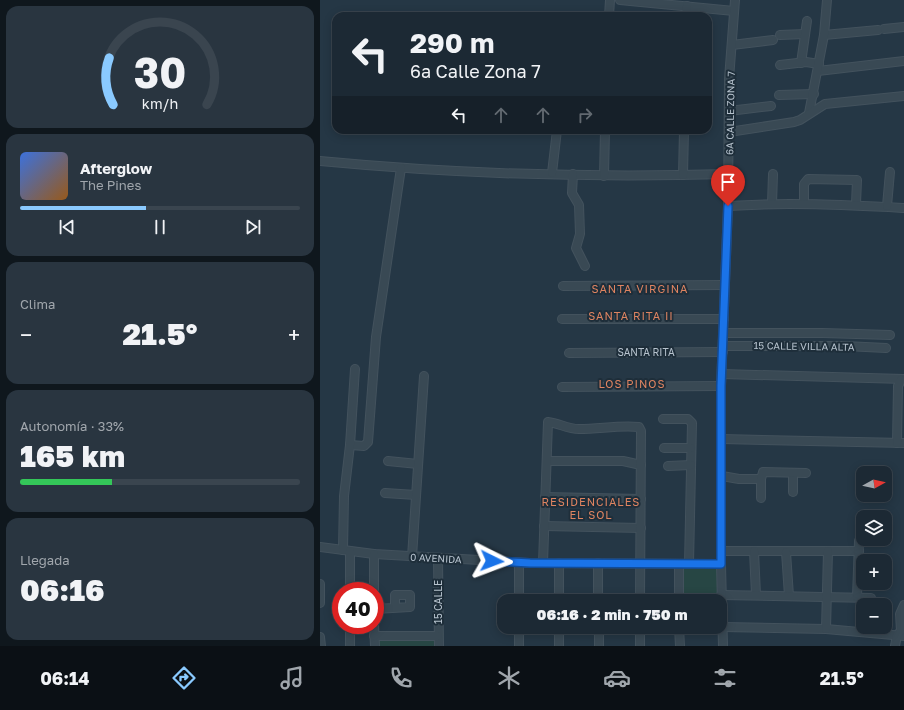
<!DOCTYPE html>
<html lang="es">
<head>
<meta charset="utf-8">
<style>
	body { margin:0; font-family:"Golos Text",sans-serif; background:#293540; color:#f1f3f6; height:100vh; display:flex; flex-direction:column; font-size:15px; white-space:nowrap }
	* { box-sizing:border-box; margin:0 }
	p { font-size:13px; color:#a0a6ac }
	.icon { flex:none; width:22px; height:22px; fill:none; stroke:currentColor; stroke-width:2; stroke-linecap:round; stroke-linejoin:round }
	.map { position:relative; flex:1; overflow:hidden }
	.panel { display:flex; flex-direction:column; gap:6px; padding:6px; background:#0f171d; width:320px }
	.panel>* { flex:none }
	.hud { position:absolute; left:12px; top:12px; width:380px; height:122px; border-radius:12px; box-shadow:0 2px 10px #0003,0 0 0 1px #3a454f; background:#1c2934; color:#f1f3f6; overflow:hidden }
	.needle { width:26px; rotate:82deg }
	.tools { position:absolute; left:536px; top:466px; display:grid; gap:8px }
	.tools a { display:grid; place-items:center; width:36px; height:36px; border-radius:8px; background:#1c2934; box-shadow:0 2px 10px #0003,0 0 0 1px #3a454f; font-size:20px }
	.speed { position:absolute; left:12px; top:582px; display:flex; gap:8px; font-size:20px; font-weight:700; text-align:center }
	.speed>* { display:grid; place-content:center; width:52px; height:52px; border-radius:50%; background:#1c2934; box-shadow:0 2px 10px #0003,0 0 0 1px #3a454f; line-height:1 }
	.speed .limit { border:6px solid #d22; background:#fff; color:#111 }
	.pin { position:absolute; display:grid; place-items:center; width:34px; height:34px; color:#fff; margin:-41px -17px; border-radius:50% 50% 50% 0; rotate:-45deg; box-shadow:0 0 4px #0007 }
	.pin .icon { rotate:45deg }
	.me { position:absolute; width:44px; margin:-22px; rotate:93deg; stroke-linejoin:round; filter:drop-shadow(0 0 3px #0008) }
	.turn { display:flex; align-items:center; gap:14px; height:84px; padding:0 12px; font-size:18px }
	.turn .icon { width:52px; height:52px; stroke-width:2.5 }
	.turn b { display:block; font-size:28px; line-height:34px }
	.lanes { display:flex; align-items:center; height:38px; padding:0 12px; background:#0003; justify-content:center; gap:20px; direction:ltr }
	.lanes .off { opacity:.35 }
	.big { font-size:30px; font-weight:800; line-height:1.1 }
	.panel .widget { flex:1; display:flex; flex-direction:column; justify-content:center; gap:6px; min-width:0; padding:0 14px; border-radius:12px; background:#293540 }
	.panel .dial { align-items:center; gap:0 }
	.dial svg { height:104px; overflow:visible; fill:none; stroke:#3a454f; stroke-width:7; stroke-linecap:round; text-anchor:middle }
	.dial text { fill:#f1f3f6; stroke:none }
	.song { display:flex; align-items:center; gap:12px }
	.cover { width:48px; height:48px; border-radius:6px; background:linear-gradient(135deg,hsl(220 70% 55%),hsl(30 70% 35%)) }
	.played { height:4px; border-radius:2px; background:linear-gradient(90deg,#8acaff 45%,#3a454f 45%) }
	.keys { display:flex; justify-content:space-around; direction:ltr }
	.heat { display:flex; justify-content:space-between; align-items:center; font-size:22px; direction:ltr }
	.charge { height:6px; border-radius:3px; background:linear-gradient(90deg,#34c759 33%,#3a454f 0) }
	.trip { position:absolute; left:177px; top:594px; width:230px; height:40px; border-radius:12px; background:#1c2934; box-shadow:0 2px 10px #0003,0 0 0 1px #3a454f; font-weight:800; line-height:40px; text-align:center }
	.dock { display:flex; height:64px; justify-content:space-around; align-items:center; background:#0b1015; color:#a0a6ac }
	.dock .icon { width:28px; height:28px }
	.dock .selected { color:#8acaff }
	.dock b { font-size:18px; color:#f1f3f6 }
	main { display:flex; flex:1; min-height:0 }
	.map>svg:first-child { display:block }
	.green { fill:#274644 }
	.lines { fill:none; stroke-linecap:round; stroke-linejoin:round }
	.minor-casing { stroke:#43525d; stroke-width:10 }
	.minor { stroke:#394954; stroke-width:8 }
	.route-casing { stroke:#114b97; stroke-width:10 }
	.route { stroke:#1a73e8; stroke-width:7 }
	.labels { text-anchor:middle; stroke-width:4; stroke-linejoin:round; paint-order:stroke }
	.street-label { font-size:10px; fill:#b7c3ce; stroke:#1e2e3a }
	.neighbourhood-label { font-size:11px; letter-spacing:1px; fill:#df8461; stroke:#1e2e3a }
</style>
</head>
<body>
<main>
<section class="panel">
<div class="widget dial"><svg viewBox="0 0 100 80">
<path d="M14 69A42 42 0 1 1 86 69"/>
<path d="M14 69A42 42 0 0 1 11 33" stroke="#8acaff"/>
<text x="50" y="56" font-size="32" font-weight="700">30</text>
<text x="50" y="72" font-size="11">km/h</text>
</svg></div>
<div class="widget">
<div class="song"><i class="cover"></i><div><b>Afterglow</b><p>The Pines</p></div></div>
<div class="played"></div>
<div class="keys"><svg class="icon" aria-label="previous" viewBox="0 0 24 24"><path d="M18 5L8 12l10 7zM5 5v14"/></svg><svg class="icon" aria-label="pause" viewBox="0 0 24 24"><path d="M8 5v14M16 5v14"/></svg><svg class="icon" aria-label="next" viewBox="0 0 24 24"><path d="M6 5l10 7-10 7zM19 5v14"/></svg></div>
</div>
<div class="widget"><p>Clima</p>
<div class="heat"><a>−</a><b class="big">21.5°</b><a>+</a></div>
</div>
<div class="widget"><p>Autonomía · 33%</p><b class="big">165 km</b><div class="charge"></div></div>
<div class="widget"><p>Llegada</p><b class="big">06:16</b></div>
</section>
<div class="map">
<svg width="584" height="646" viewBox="0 0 584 646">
	<rect width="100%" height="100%" fill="#253745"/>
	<g class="green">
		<path d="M397,566L398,601H361V567Z"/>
		<rect x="57" y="638" width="60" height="8"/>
	</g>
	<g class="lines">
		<g class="minor-casing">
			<g id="minor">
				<path d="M300,0L414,11"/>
				<path d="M289,16L290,0"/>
				<path d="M366,16L367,6"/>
				<path d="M564,29L584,27"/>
				<path d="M460,35L485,34"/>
				<path d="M504,35L558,30"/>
				<path d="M412,45L453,40"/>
				<path d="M481,63L487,21"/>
				<path d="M460,65L486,62L499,64"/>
				<path d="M498,71L584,61"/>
				<path d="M459,95L494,94"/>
				<path d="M409,111L451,106"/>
				<path d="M489,113L504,35L507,0"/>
				<path d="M409,132L474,122L480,120L505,104L584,96"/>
				<path d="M0,161C136,174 272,178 409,174"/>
				<path d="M232,173L237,130"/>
				<path d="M253,174L252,193L259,205L260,234L256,248L265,266"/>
				<path d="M363,175L364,130"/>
				<path d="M284,176L285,130"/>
				<path d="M452,204L453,174"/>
				<path d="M484,204V184L488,179L537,180L536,204"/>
				<path d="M408,206C467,202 525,205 584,208"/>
				<path d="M567,206L570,172"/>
				<path d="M243,286L405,285"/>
				<path d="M242,319H404"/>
				<path d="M403,333H503L570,335"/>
				<path d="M403,346H525L566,348"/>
				<path d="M249,353L403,352"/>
				<path d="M402,374L584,379"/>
				<path d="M242,387L401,386"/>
				<path d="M343,419H368L372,423L369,564"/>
				<path d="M402,439L584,443"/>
				<path d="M577,443L578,386L581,380"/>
				<path d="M30,445L44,446L48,442L56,337L81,168"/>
				<path d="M344,448H371"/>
				<path d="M68,461L98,464"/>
				<path d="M227,461H303L321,465"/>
				<path d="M348,466L371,465"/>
				<path d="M402,476L419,479H441"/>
				<path d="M473,492V473"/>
				<path d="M65,493L96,495"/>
				<path d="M225,497L321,499"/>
				<path d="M441,498V479L443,472L486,473"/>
				<path d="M224,526L321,528"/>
				<path d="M0,547L54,554L210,563L401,564"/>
				<path d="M23,550L24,496L30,445L35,369"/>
				<path d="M401,551H539"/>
				<path d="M434,551L436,595"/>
				<path d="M466,552L469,596"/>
				<path d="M54,554V591"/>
				<path d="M92,557L104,376"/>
				<path d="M118,558L119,646"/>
				<path d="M199,563V601"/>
				<path d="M223,563L228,422C239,423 247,429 259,429C280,429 299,425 319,427L321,431L320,601"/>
				<path d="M239,563V601"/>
				<path d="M278,563V601"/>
				<path d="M359,564V601"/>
				<path d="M0,584V603"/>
				<path d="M30,591V551"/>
				<path d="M401,595L551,598"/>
				<path d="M537,597L539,541"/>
				<path d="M55,609L90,607V595H75V607"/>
				<path d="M30,625V646"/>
				<path d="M54,625L55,646"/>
				<path d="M199,627V646"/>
				<path d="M239,627V646"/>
				<path d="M279,627V646"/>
				<path d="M320,627V646"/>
				<path d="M359,627L360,646"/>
				<path d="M403,627L506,629L584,636"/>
				<path d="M506,629L508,551"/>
				<path d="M54,636H118"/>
				<path d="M0,637L1,646"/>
				<path d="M403,646L401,564V386L408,206L409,79L415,0"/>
				<path d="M575,646L577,635L581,631L580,614L584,605"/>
			</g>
		</g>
		<use href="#minor" class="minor"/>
	</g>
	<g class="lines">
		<g class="route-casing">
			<path id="route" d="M172,561L210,563L401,564V386L408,206"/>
		</g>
		<use href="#route" class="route"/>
	</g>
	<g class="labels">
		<g class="street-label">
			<text transform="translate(410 113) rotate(-89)" y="4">6A CALLE ZONA 7</text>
			<text transform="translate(484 346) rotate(1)" y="4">15 CALLE VILLA ALTA</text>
			<text x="326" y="356">SANTA RITA</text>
			<text transform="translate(116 558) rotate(3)" y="4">0 AVENIDA</text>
			<text transform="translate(118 602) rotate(-90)" y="4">15 CALLE</text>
		</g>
		<g class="neighbourhood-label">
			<text x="320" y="293">SANTA VIRGINA</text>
			<text x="311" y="320">SANTA RITA II</text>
			<text x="312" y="388">LOS PINOS</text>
			<text x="271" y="506">RESIDENCIALES<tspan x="271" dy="13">EL SOL</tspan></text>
		</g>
	</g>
</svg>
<div class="tools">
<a><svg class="needle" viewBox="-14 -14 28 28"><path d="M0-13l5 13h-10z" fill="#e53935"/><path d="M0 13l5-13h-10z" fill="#a0a6ac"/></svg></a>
<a><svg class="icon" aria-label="layers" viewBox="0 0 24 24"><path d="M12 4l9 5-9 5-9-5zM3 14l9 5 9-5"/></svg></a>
<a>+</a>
<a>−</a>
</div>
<div class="speed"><div class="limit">40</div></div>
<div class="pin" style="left:408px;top:206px;background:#d93025"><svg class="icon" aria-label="arrive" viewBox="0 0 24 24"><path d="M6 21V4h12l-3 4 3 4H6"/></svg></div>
<svg class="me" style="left:172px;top:561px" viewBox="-20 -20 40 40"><path d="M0-17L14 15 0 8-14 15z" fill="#1a73e8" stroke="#fff" stroke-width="4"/></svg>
<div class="trip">06:16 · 2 min · 750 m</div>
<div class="hud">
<div class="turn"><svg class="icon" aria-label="left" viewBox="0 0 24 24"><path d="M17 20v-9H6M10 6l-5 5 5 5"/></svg><div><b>290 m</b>6a Calle Zona 7</div></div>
<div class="lanes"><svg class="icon" aria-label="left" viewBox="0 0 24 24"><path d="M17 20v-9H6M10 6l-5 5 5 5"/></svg><svg class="icon off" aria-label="ahead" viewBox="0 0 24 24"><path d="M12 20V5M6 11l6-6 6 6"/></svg><svg class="icon off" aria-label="ahead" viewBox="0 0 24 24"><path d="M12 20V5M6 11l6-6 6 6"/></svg><svg class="icon off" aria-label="right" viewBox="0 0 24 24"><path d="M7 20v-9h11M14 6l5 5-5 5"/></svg></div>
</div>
</div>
</main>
<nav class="dock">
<b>06:14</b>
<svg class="icon selected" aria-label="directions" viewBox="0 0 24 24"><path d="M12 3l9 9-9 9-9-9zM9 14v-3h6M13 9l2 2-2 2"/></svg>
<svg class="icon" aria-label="music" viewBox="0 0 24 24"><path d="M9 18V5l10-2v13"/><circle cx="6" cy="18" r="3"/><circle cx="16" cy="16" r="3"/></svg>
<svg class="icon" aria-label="phone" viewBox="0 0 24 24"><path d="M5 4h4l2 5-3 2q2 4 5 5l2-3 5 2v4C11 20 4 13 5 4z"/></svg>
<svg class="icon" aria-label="climate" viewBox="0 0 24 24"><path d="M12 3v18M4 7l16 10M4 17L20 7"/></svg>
<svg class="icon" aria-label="car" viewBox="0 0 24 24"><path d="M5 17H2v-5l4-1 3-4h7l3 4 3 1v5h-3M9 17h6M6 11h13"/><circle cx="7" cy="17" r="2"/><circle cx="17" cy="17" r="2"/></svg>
<svg class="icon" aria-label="filters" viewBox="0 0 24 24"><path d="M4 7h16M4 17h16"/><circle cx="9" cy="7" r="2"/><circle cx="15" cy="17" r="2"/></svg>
<b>21.5°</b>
</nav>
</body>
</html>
